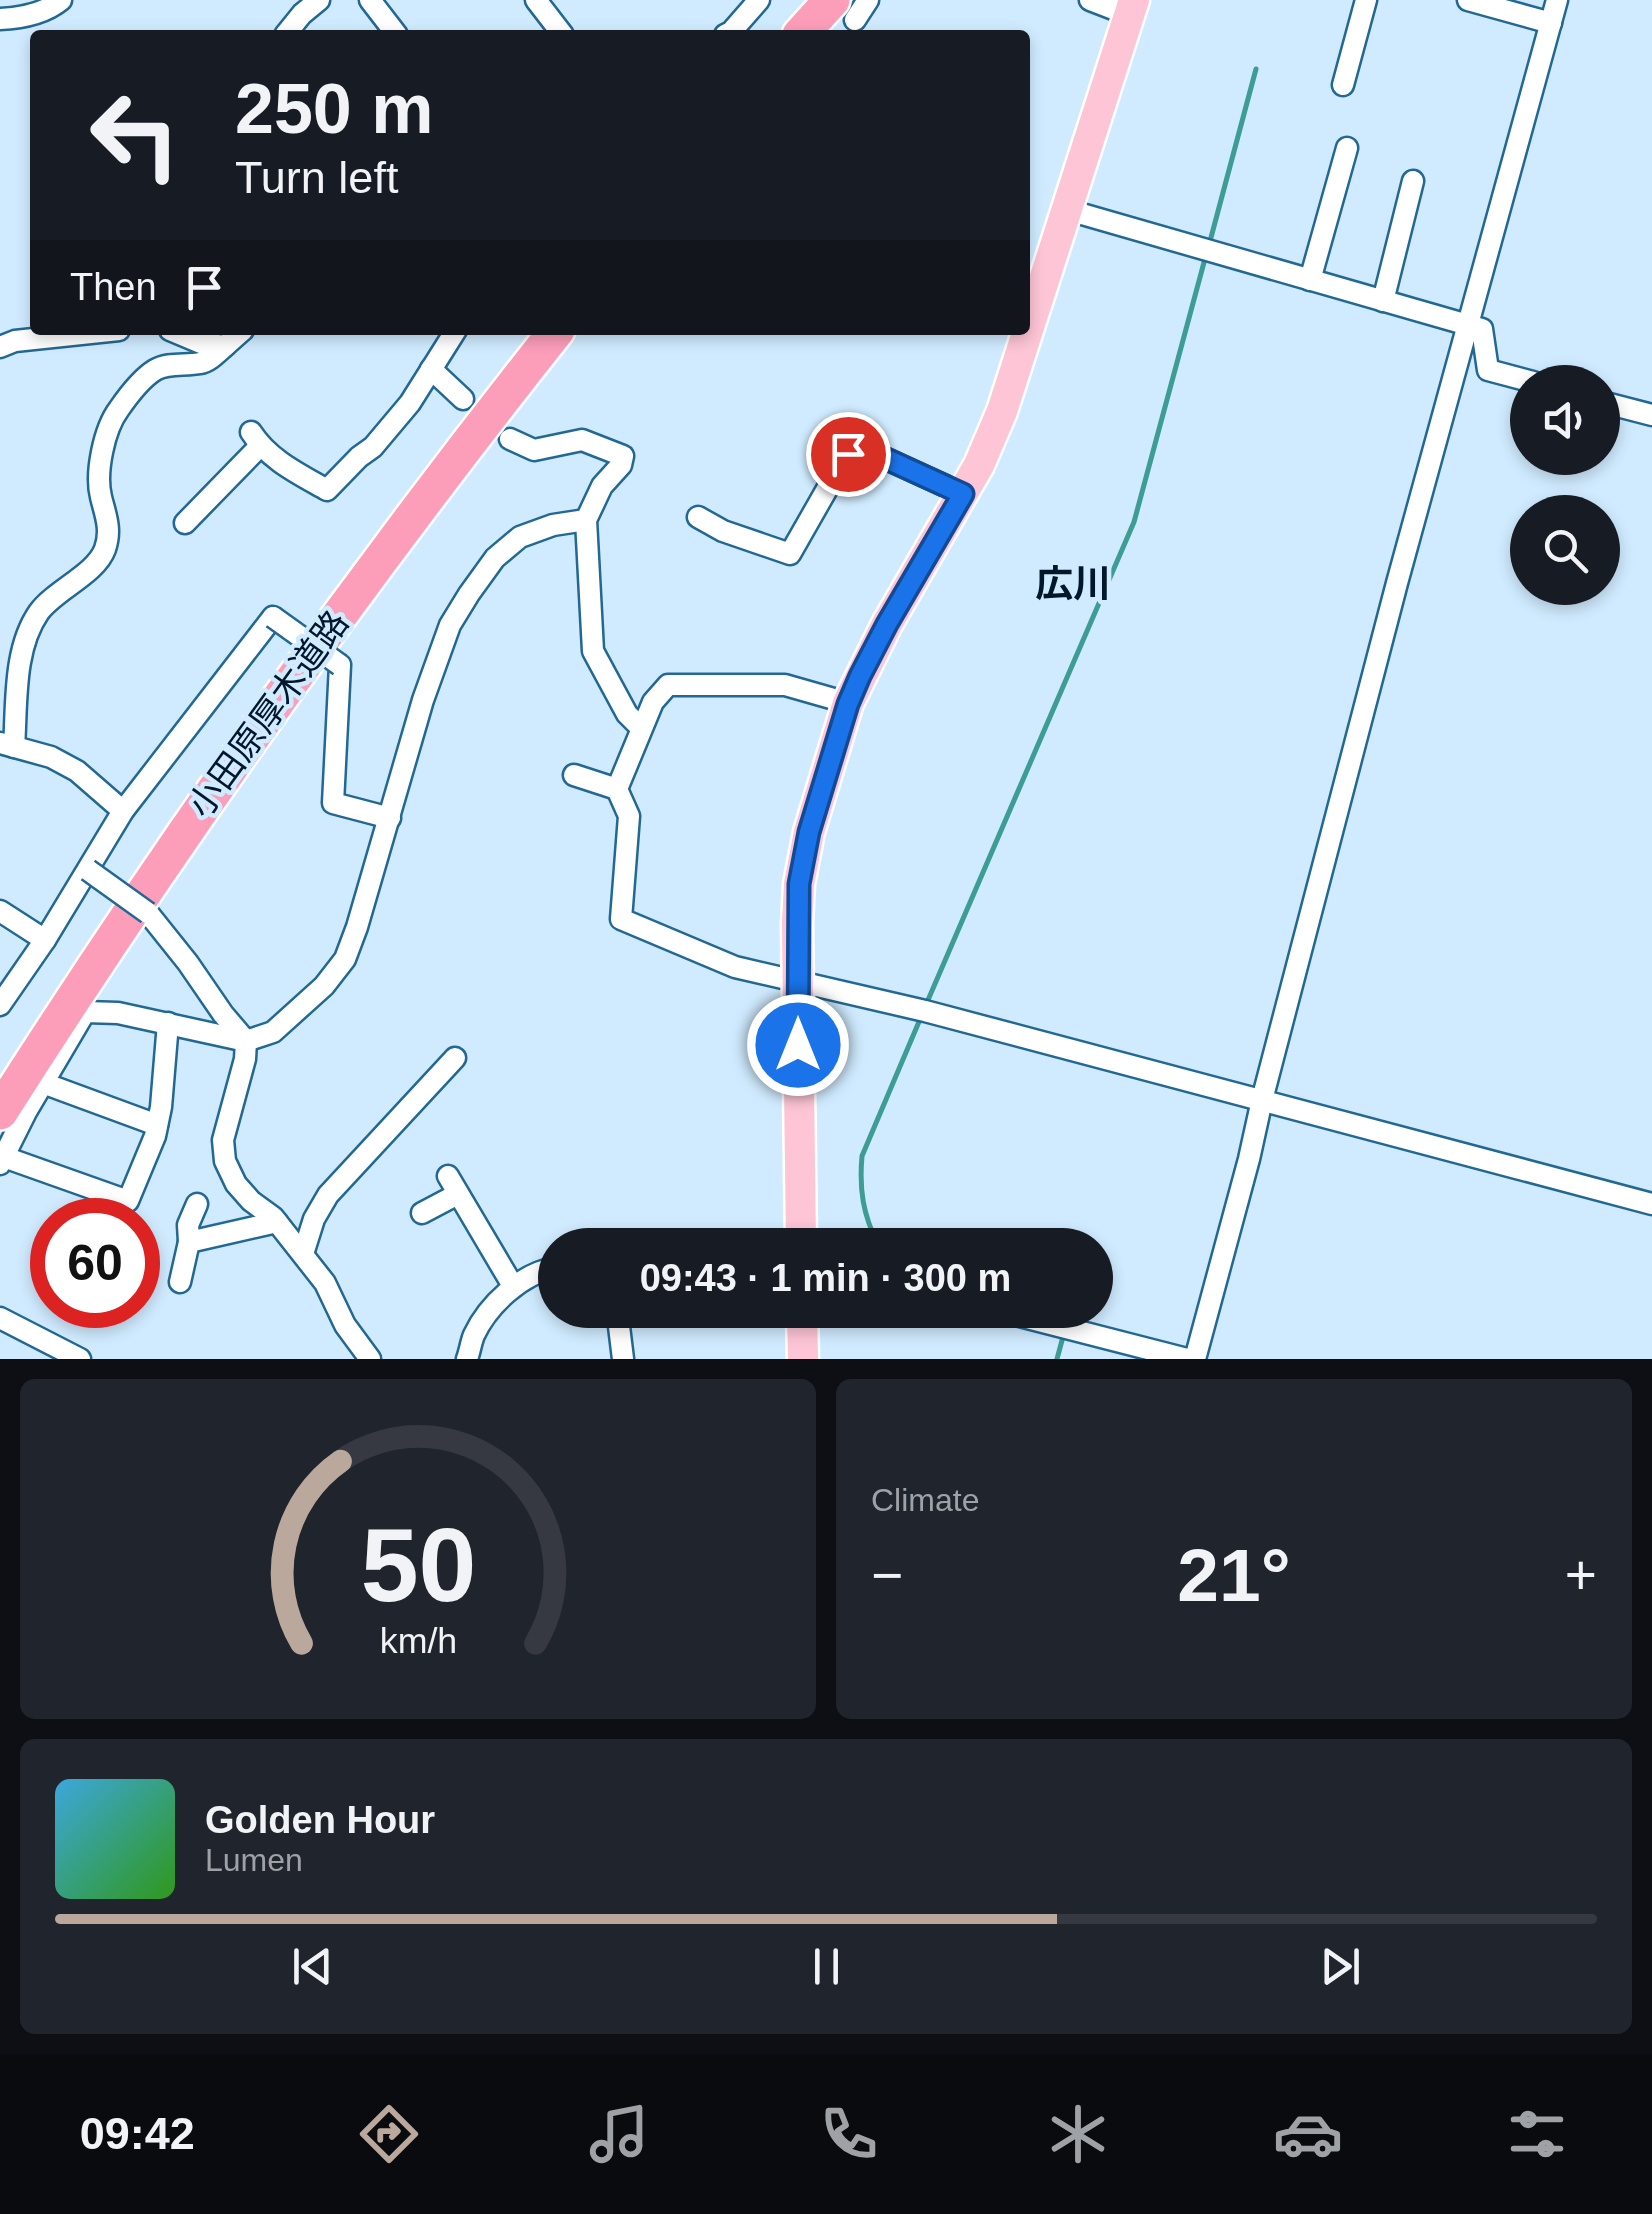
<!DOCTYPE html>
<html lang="en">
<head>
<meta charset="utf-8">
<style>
	body { margin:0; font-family:Helvetica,"Noto Sans JP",sans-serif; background:#20242c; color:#f1f3f6; height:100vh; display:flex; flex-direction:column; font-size:38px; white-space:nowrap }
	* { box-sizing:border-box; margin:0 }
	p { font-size:32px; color:#9ea1a6 }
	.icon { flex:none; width:55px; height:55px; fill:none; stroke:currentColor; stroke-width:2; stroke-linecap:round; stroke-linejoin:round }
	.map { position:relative; height:1359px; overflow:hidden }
	.drawer { display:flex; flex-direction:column; gap:20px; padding:20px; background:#0d0f14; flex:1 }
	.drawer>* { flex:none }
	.banner { position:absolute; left:30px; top:30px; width:1000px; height:305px; border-radius:10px; box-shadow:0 5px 15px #0003; background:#171b24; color:#f1f3f6; overflow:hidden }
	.tools { position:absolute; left:1510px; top:365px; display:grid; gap:20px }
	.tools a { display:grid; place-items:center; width:110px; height:110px; border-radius:50%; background:#171b24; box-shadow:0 5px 15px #0003; font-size:50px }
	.speed { position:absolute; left:30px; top:1198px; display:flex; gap:20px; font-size:50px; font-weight:700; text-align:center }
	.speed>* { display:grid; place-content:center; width:130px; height:130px; border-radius:50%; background:#171b24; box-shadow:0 5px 15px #0003; line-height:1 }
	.speed .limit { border:15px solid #d22; background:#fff; color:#111 }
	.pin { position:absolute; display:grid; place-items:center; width:85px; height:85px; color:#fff; margin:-42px; border:5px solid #fff; border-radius:50%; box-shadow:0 2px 10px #0007 }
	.me { position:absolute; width:110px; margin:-55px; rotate:0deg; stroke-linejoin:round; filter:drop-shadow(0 0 8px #0008) }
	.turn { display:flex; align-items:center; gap:35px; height:210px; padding:0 40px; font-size:45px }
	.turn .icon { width:130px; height:130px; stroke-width:2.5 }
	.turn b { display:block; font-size:70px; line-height:85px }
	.then { display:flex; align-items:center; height:95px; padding:0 40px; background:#0003; gap:20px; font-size:38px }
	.big { font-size:75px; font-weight:700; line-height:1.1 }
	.drawer .widget { flex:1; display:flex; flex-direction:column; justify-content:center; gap:15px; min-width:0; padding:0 35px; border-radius:15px; background:#20242c }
	.drawer .dial { align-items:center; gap:0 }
	.dial svg { height:260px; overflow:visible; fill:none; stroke:#363941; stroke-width:7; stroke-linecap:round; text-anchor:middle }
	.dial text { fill:#f1f3f6; stroke:none }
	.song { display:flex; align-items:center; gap:30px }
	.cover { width:120px; height:120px; border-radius:15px; background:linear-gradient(135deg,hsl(200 70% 55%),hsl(110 70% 35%)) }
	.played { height:10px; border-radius:5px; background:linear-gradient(90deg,#b9a89b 65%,#363941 65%) }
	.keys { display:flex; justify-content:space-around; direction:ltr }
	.heat { display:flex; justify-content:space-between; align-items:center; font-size:55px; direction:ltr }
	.drawer .tiles { flex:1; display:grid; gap:20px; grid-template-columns:1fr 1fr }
	.widget:last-child { grid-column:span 2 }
	.trip { position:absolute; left:538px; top:1228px; width:575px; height:100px; border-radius:50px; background:#171b24; box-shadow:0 5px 15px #0003; font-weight:700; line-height:100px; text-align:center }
	.menu { display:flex; height:160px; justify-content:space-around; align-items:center; background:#090b0e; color:#9ea1a6 }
	.menu .icon { width:70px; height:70px }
	.menu .active { color:#b9a89b }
	.menu b { font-size:45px; color:#f1f3f6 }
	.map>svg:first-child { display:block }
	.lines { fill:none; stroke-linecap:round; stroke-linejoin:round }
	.stream { stroke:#3d9d94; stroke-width:5 }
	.street-casing { stroke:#226894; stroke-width:25 }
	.primary-casing { stroke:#fff; stroke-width:35 }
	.highway-casing { stroke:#fff; stroke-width:40 }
	.street { stroke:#fff; stroke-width:20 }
	.primary { stroke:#fdc5d6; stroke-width:30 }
	.highway { stroke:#fc9eba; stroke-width:35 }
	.street-bridge-casing { stroke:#226894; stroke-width:25; stroke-linecap:butt }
	.street-bridge { stroke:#fff; stroke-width:20 }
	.route-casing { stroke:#114b97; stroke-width:25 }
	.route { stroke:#1a73e8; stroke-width:18 }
	.labels { text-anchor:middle; stroke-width:9; stroke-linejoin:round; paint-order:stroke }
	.street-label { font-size:35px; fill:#001829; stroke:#d0ebff }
	.neighbourhood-label { font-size:38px; font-weight:bold; fill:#001829; stroke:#d0ebff }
</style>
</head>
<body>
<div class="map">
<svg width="1652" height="1359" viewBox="0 0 1652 1359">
	<rect width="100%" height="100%" fill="#d0ebff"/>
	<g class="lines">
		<g class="stream">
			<path d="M1209,245L1256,69"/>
			<path d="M925,1007L1134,522L1206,255"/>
			<path d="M878,1245C863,1214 859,1190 862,1156L921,1017"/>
			<path d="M1057,1359L1064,1333"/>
		</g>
		<g class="street-casing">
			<g id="street">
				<path d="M370,0L397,35"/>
				<path d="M536,0L563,35"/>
				<path d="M1090,0L1129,15"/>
				<path d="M1468,0L1551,23"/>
				<path d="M0,19C22,18 44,14 61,0"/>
				<path d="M855,20L868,0"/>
				<path d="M285,35L302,14L319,0"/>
				<path d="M725,35L731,32L759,0"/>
				<path d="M1343,85L1366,0"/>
				<path d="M1068,210L1482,329L1488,370L1533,382"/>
				<path d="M1310,280L1347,148"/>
				<path d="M1383,301L1413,181"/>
				<path d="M170,330L201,343L225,346L243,330"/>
				<path d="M0,347L15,341L119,330"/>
				<path d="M431,369L463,399"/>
				<path d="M1602,402L1652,415"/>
				<path d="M251,432C269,460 299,474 327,490L359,457L373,447L410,403L456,330"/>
				<path d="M510,439L534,450L582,440L623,456L621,465L602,486L586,520L593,651L627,714L641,728"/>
				<path d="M698,517L723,531L790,554L847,454L880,456L963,494"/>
				<path d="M185,523L260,446"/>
				<path d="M340,665L333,803L390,818"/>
				<path d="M848,703L785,685H668L653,702L617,789L629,816L621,919L735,967L925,1011L1652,1204"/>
				<path d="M0,743L51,757L77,771L123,811"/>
				<path d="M14,747C17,704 13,649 39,612C55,590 96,574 105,549C112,529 105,514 101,497C95,473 104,429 119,409C128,396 142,378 155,370C168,362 186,366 200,363C209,362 218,352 225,346"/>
				<path d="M574,775L617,789"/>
				<path d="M0,911L45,940"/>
				<path d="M148,913L188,963L223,1014L246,1041L245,1059L223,1140L225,1161L236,1184L251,1201L273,1217L325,1283L345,1325L370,1359"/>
				<path d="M0,1005L45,940L123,811L273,617"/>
				<path d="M43,1083L157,1125"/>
				<path d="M4,1157L128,1201L155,1136L161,1107L168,1023"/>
				<path d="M0,1164L26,1112L85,1012L118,1013L246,1041L273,1032L324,986L345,959L357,927L423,700L450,625L469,594L495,558L520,537L553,525L586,520"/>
				<path d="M448,1176L513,1286"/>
				<path d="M422,1213L458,1194"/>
				<path d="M189,1242L188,1225L197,1204"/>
				<path d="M303,1254L314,1219L328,1195L455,1058"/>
				<path d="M180,1282L189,1242L277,1222"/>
				<path d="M617,1310L623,1359"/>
				<path d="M996,1310L1187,1359"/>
				<path d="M0,1318L80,1359"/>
				<path d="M467,1359C470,1351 471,1342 474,1335C488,1305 522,1273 555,1268"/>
				<path d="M1195,1359L1249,1159L1262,1100L1397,583L1557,0"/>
			</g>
		</g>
		<g class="primary-casing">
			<g id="primary">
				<path d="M801,1245L797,924L799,884L809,832L848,703L887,624L979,465L1002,411L1134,0"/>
				<path d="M802,1310L803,1359"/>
			</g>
		</g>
		<g class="highway-casing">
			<g id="highway">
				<path d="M800,35L832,0"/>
				<path d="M0,1112C172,842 358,581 557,330"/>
			</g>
		</g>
		<use href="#street" class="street"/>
		<use href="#primary" class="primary"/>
		<use href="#highway" class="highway"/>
		<g class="street-bridge-casing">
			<g id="street-bridge">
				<path d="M273,617L340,665"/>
				<path d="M88,870L148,913"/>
			</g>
		</g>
		<use href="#street-bridge" class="street-bridge"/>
	</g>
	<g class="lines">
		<g class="route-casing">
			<path id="route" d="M798,1045L799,884L809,832L848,704L860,676L887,624L963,494L880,456L848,454"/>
		</g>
		<use href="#route" class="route"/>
	</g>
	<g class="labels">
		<g class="street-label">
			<text transform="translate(268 714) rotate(-54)" y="12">小田原厚木道路</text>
		</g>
		<g class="neighbourhood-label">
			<text x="1073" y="597">広川</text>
		</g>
	</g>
</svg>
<div class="tools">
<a><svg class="icon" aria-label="sound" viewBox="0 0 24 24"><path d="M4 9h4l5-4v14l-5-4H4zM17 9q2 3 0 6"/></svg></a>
<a><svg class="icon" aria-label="search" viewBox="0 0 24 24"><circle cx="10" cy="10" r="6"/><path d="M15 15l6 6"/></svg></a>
</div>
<div class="speed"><div class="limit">60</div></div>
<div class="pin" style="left:848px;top:454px;background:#d93025"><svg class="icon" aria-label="arrive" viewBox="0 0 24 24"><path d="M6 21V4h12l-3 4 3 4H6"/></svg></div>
<svg class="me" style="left:798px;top:1045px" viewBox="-20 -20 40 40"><circle r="17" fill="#1a73e8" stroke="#fff" stroke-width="3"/><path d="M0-11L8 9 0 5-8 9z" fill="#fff"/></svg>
<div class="trip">09:43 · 1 min · 300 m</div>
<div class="banner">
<div class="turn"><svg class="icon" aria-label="left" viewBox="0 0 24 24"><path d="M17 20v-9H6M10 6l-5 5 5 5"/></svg><div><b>250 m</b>Turn left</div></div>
<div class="then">Then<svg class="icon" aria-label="arrive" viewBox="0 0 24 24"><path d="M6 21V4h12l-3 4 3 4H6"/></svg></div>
</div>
</div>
<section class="drawer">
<div class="tiles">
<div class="widget dial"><svg viewBox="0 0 100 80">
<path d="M14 69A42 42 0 1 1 86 69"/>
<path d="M14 69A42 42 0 0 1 26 13" stroke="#b9a89b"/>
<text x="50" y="56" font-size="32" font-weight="700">50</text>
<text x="50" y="72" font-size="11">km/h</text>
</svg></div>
<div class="widget"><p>Climate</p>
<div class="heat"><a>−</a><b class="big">21°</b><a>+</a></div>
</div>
<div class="widget">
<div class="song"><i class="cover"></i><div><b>Golden Hour</b><p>Lumen</p></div></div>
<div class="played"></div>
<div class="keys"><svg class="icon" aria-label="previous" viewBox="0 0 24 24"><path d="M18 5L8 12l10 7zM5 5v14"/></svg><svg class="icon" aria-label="pause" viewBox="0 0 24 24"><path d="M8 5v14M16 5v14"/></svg><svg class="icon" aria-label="next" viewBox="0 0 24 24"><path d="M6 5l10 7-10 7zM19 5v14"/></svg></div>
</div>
</div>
</section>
<nav class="menu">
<b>09:42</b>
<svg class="icon active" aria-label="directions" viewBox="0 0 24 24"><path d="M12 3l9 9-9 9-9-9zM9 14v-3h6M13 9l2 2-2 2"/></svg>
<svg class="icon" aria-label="music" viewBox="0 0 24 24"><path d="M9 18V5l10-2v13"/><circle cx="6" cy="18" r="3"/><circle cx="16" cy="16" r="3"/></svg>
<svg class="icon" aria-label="phone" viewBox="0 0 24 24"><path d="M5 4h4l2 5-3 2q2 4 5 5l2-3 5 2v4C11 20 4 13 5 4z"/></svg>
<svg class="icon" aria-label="climate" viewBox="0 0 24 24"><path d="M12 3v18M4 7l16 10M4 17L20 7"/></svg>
<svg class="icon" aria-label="car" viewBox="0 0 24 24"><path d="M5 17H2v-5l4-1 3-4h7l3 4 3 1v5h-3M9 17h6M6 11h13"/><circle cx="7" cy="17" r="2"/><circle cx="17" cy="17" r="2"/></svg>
<svg class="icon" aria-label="filters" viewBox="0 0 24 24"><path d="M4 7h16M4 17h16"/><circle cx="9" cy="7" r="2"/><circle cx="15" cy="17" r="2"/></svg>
</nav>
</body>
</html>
